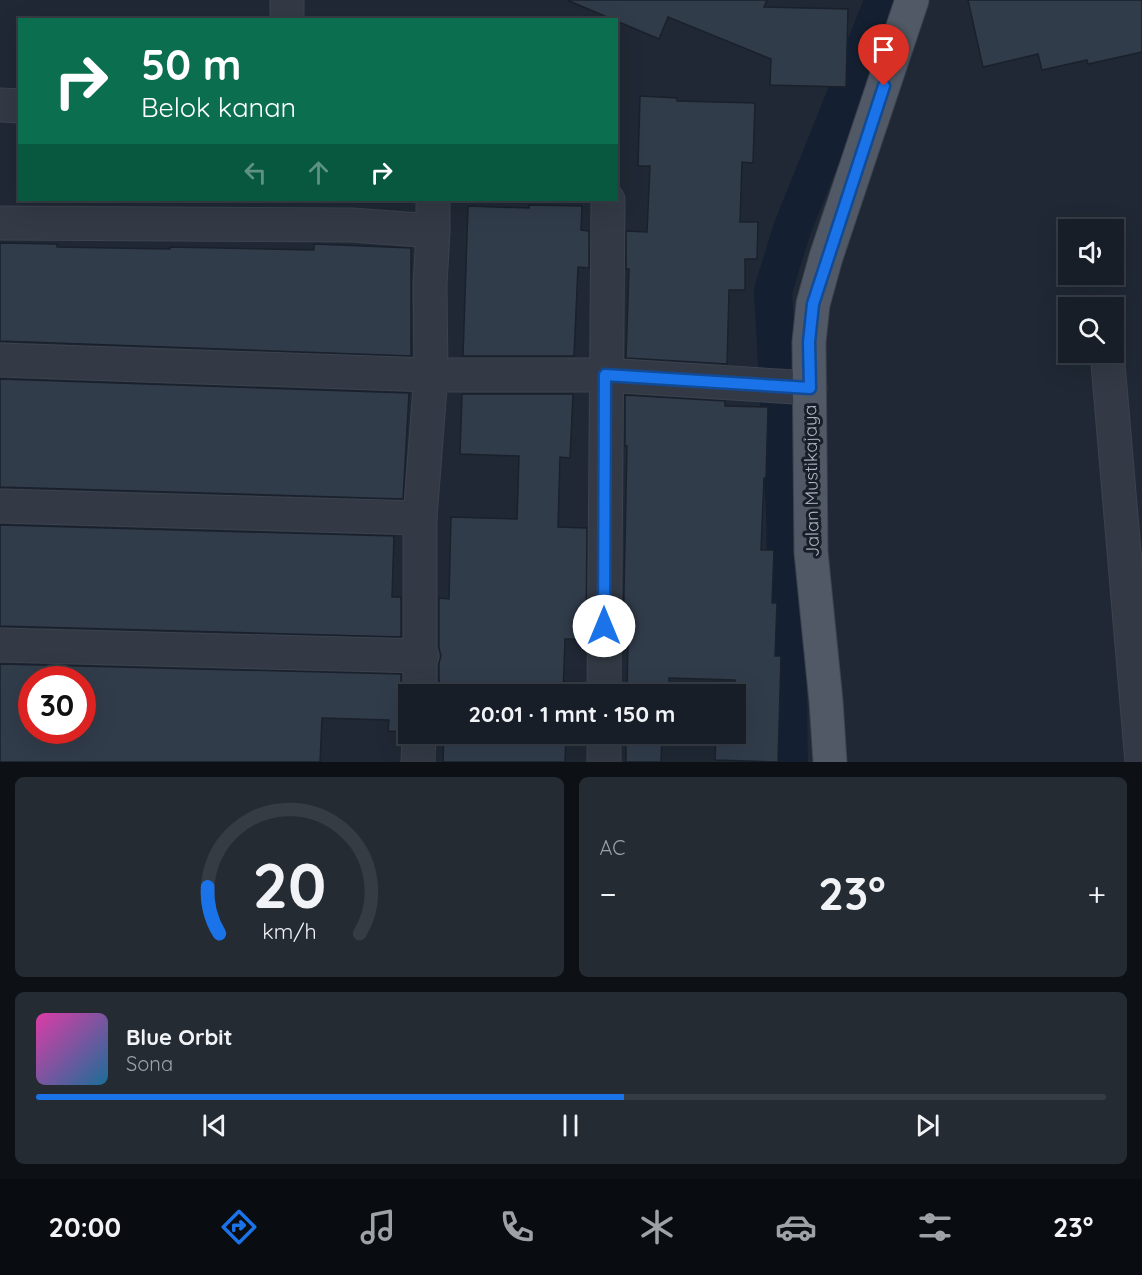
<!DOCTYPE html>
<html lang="id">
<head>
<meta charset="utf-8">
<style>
  :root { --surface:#171e27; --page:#242b33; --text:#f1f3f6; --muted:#9ea2a7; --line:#363c44; --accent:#1a73e8 }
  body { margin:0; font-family:Quicksand,sans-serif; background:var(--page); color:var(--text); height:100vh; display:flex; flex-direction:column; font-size:22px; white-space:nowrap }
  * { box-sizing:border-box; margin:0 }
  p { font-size:20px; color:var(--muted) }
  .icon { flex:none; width:33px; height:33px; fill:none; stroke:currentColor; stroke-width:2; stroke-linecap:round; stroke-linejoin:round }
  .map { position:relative; height:762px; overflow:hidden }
  .side { display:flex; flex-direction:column; gap:15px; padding:15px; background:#0d1015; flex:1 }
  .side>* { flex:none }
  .guide { position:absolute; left:18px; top:18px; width:600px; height:183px; border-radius:0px; box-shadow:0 6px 24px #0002,0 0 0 2px var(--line); background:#0b6e4f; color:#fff; overflow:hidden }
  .buttons { position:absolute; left:1058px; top:219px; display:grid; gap:12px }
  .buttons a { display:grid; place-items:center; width:66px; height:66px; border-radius:0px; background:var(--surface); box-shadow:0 6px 24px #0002,0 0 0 2px var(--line); font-size:30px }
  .speed { position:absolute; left:18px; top:666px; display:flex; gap:12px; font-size:30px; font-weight:700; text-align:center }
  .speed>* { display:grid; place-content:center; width:78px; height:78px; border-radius:50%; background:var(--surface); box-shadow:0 6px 24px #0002,0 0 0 2px var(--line); line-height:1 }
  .speed .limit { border:9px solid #d22; background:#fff; color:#111 }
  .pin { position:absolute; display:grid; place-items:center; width:51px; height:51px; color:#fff; margin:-62px -26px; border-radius:50% 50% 50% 0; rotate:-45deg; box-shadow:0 0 6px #0007 }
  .pin .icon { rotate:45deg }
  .me { position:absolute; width:66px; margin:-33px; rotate:0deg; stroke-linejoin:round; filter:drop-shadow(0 0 4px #0008) }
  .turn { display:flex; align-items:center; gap:21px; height:126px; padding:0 24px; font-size:27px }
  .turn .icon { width:78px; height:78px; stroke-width:2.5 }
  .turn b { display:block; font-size:42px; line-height:51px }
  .lanes { display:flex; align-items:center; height:57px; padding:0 24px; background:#0003; justify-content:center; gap:30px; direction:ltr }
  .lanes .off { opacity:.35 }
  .big { font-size:45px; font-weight:800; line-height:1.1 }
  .side .widget { flex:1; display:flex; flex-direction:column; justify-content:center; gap:9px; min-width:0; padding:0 21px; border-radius:9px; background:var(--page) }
  .side .dial { align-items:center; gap:0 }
  .dial svg { height:156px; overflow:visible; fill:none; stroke:var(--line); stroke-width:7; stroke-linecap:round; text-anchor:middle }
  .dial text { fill:var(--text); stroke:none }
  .song { display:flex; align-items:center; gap:18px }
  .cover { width:72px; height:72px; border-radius:9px; background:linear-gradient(135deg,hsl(320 70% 55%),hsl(200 70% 35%)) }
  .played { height:6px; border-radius:3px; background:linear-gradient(90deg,var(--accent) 55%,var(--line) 55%) }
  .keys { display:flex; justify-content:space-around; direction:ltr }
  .heat { display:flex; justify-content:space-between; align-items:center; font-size:33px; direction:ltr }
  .side .tiles { flex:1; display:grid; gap:15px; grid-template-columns:1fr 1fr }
  .widget:last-child { grid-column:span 2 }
  .trip { position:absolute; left:398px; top:684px; width:348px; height:60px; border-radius:0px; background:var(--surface); box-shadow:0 6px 24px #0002,0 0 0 2px var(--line); font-weight:800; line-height:60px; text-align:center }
  .tab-bar { display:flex; height:96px; justify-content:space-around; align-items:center; background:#090c10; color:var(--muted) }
  .tab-bar .icon { width:42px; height:42px }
  .tab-bar .on { color:var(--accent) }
  .tab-bar b { font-size:27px; color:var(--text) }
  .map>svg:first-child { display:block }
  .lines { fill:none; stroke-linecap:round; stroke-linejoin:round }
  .canal { stroke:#142031; stroke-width:38 }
  .building { fill:#313c4b; stroke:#1a212c; stroke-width:1.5; fill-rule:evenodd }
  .minor-casing { stroke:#3c434f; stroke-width:35 }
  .major-casing { stroke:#3c434f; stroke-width:35 }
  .minor { stroke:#333a45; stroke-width:33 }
  .major { stroke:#505965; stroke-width:33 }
  .route-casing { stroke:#114b97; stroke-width:15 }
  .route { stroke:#1a73e8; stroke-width:10 }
  .labels { text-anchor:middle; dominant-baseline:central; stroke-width:6; stroke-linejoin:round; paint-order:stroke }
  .street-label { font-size:18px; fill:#acb5c2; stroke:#181f29 }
</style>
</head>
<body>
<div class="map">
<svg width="1142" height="762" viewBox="0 0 1142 762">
  <rect width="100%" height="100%" fill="#1f2834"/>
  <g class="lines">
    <polyline class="canal" points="789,762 785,511 773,291 792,229 884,0"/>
  </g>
  <g class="building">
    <polygon points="567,0 767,0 764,7 848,9 846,87 770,85 771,59 668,17 659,39"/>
    <polygon points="968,0 1142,0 1142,52 1088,64 1087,60 1042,70 1038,54 983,67"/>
    <polygon points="640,96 677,98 677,101 755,103 753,163 742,162 740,222 758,222 757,259 745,259 745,290 729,290 727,364 626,358 629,269 626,269 626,231 647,232 650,166 638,166"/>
    <polygon points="529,205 582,206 581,230 589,231 589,268 578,267 574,356 463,356 468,206 529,208"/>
    <polygon points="0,243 57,244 57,247 170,249 170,247 314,250 314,244 411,248 411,356 0,341"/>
    <polygon points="0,379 409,393 403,499 0,487"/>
    <polygon points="462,394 573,394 570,458 560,457 558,527 587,528 586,639 565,639 563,694 439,694 439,663 441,656 439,648 439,598 449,599 451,517 517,519 519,456 460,454"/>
    <polygon points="625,395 725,401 725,406 768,407 766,478 764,478 761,550 774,550 772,603 777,603 775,656 781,656 778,762 715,760 716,734 735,734 735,680 669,678 669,694 627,694 628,640 623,640 627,446 625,446"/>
    <polygon points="0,525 394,536 392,597 401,597 401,637 0,626"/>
    <path d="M0 664 401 674V695L404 703 408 708V719L403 725 401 732 388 731 389 720 322 718 320 762H0ZM32 680H82V730H32Z"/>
    <polygon points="444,734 566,734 565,762 443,762"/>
    <polygon points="626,734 662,734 661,762 626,762"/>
  </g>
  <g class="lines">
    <g class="minor-casing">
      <g id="minor">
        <polyline points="287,0 287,20"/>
        <polyline points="0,105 20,106"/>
        <polyline points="0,223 352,225 433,231 430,285 431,375 420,518 420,694"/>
        <polyline points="433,231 433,200"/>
        <polyline points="1107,352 1142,762"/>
        <polyline points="0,360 431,375 605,375 810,388"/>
        <polyline points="0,506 420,518"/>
        <polyline points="0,645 422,656"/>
        <polyline points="604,694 608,200"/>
        <polyline points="418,762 419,734"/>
        <polyline points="604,762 604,734"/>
      </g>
    </g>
    <g class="major-casing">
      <polyline id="major" points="830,762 826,701 811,552 809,342 813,304 826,257 912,0"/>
    </g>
    <use href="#minor" class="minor"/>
    <use href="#major" class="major"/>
  </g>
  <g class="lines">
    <g class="route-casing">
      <polyline id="route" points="604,626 605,375 810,388 809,342 813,304 884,86"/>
    </g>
    <use href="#route" class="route"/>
  </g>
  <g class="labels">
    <g class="street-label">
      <text transform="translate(811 481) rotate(-91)">Jalan Mustikajaya</text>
    </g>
  </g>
</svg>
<div class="buttons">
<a><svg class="icon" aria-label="sound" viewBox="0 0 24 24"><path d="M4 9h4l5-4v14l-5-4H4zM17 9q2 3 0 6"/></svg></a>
<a><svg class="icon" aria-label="search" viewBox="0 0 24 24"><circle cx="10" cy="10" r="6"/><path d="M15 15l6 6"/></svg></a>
</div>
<div class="speed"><div class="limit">30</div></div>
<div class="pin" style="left:884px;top:86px;background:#d93025"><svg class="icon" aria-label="arrive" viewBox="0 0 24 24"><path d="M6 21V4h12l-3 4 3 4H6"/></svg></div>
<svg class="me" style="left:604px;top:626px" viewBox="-20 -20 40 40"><circle r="19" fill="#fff"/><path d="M0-13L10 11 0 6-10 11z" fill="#1a73e8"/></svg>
<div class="trip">20:01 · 1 mnt · 150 m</div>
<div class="guide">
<div class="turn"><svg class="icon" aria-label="right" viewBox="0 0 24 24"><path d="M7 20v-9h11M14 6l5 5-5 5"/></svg><div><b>50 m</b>Belok kanan</div></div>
<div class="lanes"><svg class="icon off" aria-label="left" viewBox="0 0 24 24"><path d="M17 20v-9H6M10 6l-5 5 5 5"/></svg><svg class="icon off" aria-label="ahead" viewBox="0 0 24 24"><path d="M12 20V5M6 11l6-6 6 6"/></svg><svg class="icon" aria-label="right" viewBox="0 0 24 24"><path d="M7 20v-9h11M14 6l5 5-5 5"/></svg></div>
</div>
</div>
<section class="side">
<div class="tiles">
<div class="widget dial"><svg viewBox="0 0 100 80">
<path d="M14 69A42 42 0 1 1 86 69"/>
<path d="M14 69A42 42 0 0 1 8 45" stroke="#1a73e8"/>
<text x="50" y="56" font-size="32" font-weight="700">20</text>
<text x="50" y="72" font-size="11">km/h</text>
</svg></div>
<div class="widget"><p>AC</p>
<div class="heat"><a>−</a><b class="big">23°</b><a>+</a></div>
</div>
<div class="widget">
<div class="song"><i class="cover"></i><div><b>Blue Orbit</b><p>Sona</p></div></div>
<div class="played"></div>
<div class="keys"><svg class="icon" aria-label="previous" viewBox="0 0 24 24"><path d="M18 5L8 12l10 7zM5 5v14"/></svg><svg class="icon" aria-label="pause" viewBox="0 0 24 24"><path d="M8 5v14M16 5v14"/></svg><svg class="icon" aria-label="next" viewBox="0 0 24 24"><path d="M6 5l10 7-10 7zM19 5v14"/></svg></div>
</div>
</div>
</section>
<nav class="tab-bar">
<b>20:00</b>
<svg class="icon on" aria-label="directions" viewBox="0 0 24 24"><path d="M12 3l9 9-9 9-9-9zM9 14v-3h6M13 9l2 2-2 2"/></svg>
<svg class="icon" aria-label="music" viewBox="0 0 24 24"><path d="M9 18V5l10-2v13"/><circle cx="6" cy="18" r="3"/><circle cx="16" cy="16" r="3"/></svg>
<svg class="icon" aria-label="phone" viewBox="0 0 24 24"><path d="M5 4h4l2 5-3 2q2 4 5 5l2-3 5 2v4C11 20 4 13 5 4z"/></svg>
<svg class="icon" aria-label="climate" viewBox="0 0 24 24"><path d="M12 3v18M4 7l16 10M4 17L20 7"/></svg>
<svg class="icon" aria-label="car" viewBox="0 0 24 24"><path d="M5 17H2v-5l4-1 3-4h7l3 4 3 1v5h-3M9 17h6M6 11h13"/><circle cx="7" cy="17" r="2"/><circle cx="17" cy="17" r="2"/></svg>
<svg class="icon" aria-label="filters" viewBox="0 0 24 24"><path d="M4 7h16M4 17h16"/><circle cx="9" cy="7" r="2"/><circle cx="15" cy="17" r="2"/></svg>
<b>23°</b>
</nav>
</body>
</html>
